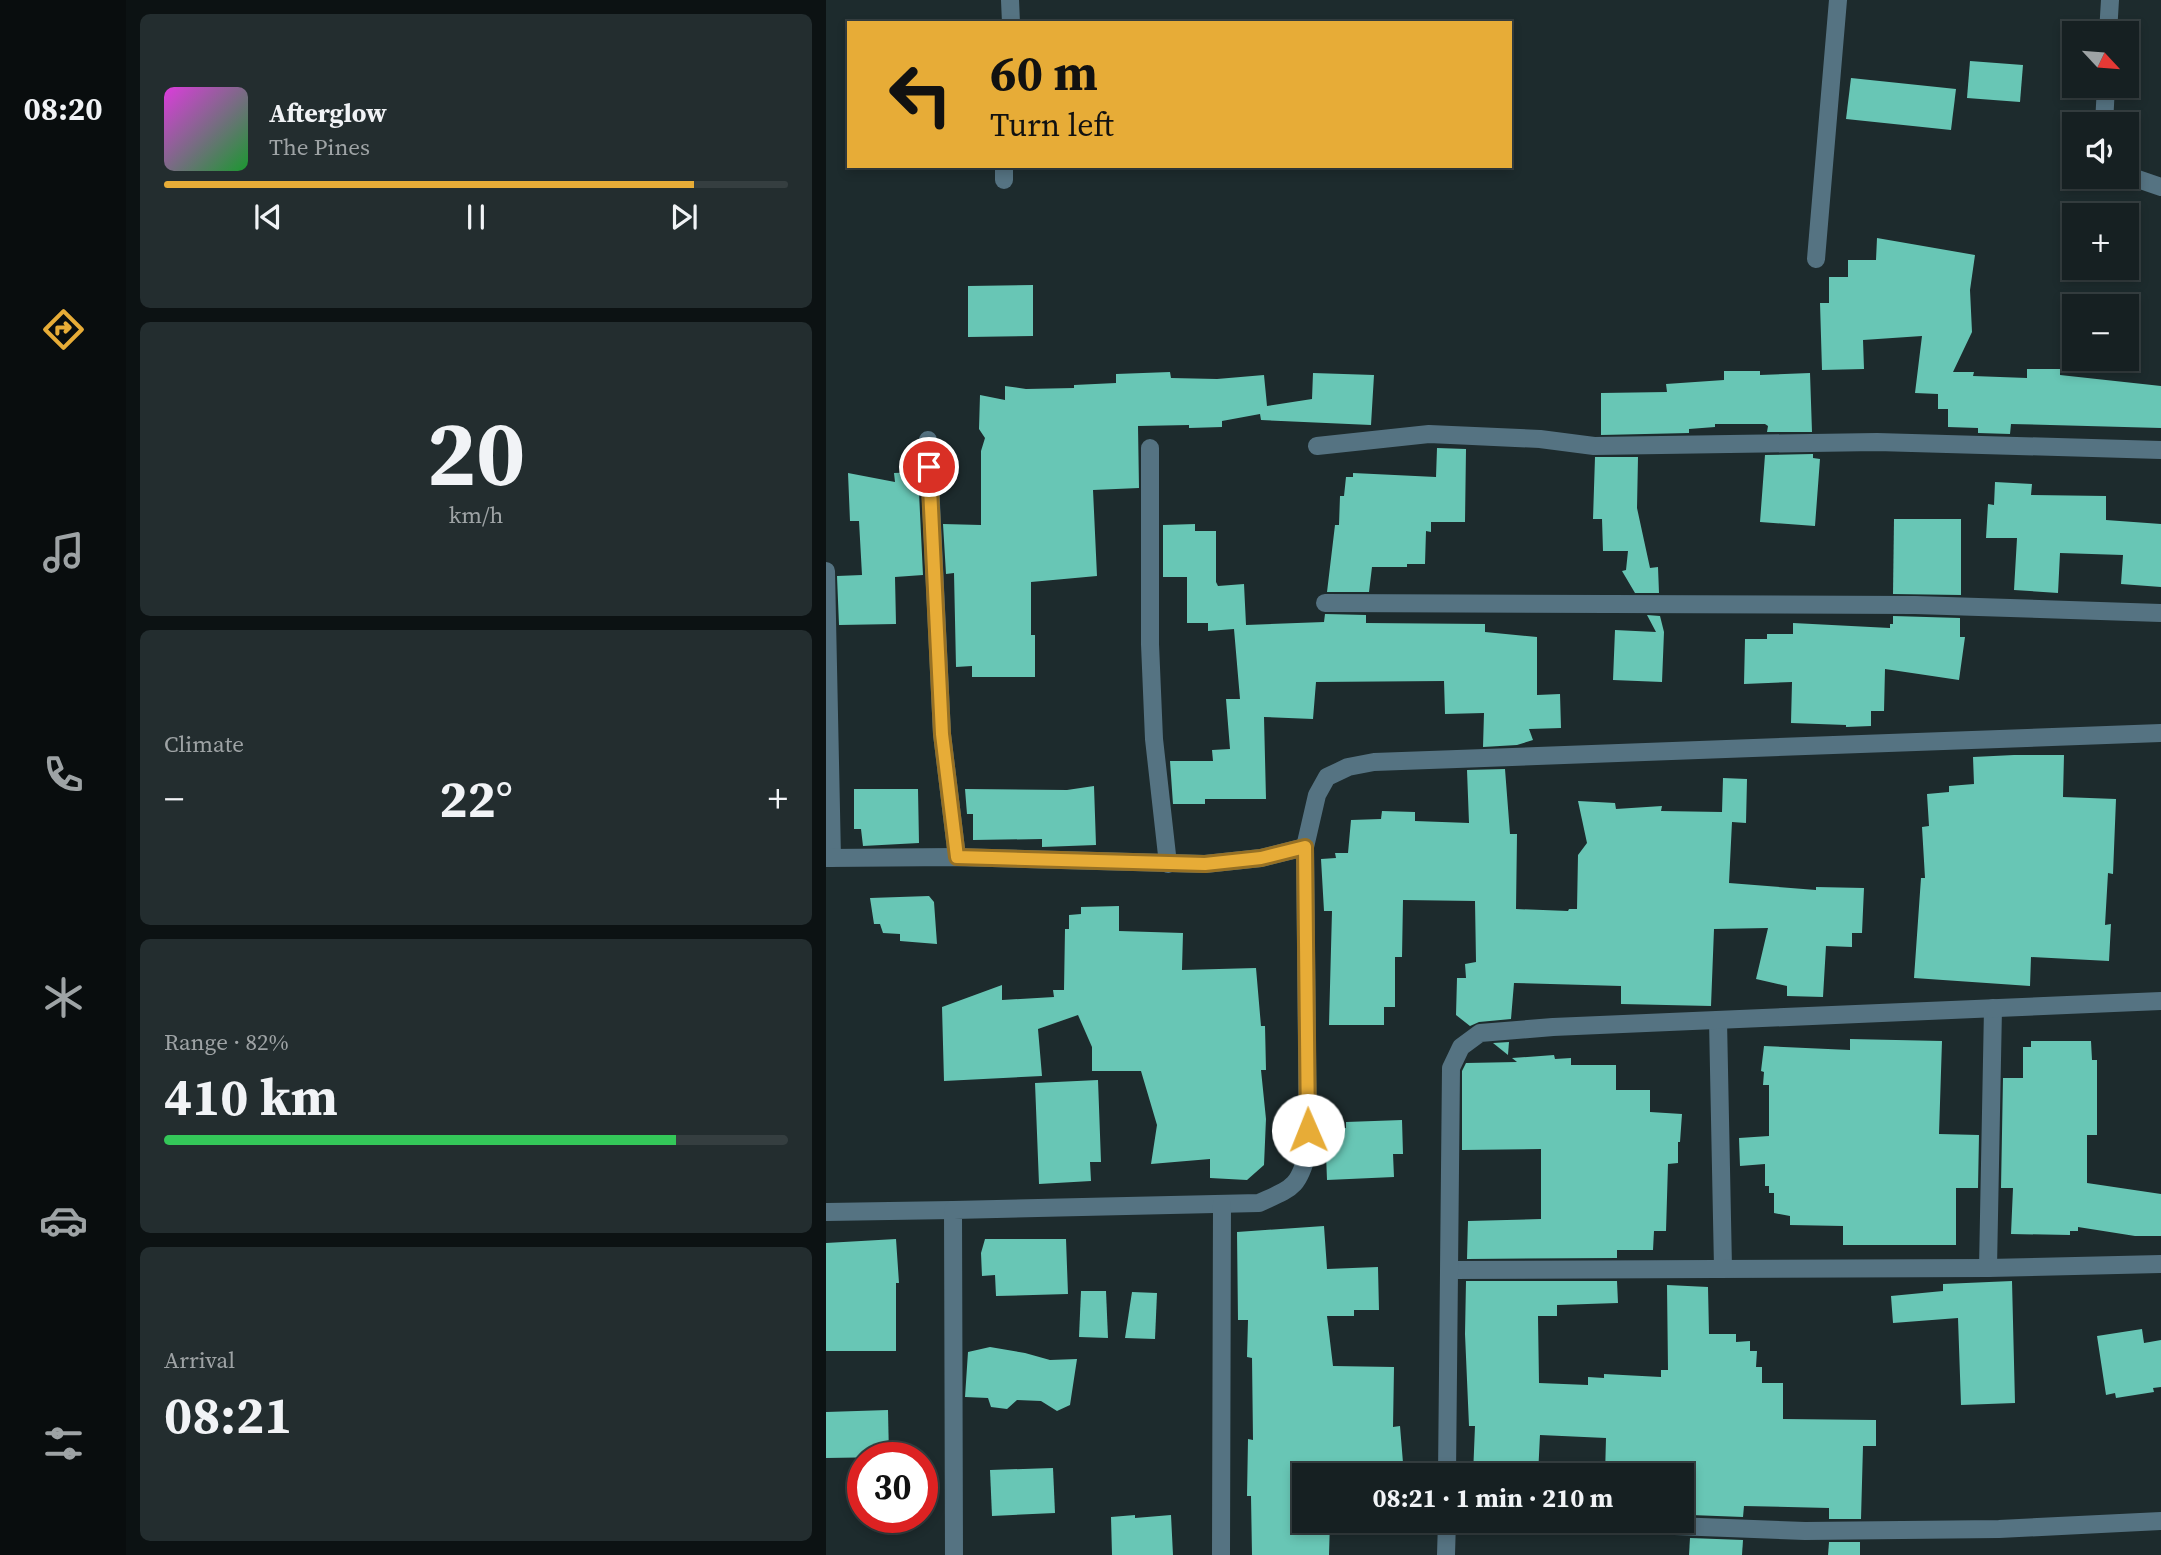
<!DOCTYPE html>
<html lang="en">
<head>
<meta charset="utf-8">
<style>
  :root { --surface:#162022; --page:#232d2f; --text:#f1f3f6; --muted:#9ea3a5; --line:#353e40; --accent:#e7ac37 }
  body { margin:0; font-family:"Source Serif 4",serif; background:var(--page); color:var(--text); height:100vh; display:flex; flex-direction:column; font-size:26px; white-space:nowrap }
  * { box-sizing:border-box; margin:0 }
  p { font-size:23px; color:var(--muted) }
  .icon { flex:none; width:38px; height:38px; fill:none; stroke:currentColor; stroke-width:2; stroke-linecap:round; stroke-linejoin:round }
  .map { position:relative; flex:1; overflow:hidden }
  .side { display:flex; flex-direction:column; gap:14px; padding:14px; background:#0c1213; width:700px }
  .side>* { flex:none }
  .banner { position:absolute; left:21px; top:21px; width:665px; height:147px; border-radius:0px; box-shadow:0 4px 10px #0003,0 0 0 2px var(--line); background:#e7ac37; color:#111; overflow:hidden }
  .needle { width:46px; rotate:116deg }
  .buttons { position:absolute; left:1236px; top:21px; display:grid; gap:14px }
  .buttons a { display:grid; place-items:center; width:77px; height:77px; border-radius:0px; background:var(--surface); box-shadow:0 4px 10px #0003,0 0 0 2px var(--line); font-size:35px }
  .speed { position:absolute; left:21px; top:1442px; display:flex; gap:14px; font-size:35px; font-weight:700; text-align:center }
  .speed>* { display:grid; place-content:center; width:91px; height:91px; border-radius:50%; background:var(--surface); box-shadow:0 4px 10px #0003,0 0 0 2px var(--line); line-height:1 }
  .speed .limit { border:10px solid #d22; background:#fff; color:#111 }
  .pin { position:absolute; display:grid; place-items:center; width:60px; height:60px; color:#fff; margin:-30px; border:4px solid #fff; border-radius:50%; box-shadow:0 2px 7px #0007 }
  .me { position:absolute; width:77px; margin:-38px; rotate:359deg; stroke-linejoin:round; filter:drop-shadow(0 0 5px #0008) }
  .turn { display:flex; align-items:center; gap:24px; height:147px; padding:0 28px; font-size:32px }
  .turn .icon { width:91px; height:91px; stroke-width:2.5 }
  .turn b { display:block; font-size:49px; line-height:60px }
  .big { font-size:52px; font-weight:700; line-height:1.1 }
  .side .tile { flex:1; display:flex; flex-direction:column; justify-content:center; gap:10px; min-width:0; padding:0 24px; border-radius:10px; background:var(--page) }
  .side .dial { align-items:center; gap:0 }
  .dial b { font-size:91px; line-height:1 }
  .song { display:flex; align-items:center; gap:21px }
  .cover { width:84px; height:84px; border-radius:10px; background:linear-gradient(135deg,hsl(300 70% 55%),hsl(130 70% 35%)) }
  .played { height:7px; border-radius:4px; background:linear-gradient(90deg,var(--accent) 85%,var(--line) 85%) }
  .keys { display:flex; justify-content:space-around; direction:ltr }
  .heat { display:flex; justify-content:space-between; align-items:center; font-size:38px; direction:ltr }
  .charge { height:10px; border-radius:5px; background:linear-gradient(90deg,#34c759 82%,var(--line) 0) }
  .trip { position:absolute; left:466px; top:1463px; width:402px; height:70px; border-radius:0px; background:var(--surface); box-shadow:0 4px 10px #0003,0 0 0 2px var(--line); font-weight:700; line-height:70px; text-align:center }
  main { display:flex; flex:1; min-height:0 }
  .tabs { display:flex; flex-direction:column; width:126px; justify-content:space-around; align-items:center; background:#090d0e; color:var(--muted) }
  .tabs .icon { width:49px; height:49px }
  .tabs .current { color:var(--accent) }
  .tabs b { font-size:32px; color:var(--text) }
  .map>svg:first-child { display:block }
  .building { fill:#68c6b5 }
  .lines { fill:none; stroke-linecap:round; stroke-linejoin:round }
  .minor { stroke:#557382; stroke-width:18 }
  .route-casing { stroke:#967024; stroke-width:18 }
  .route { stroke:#e7ac37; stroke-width:12 }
</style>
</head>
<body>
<main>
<nav class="tabs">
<b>08:20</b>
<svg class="icon current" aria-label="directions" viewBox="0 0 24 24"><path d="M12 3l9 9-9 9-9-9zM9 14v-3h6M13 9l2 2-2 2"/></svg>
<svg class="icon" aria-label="music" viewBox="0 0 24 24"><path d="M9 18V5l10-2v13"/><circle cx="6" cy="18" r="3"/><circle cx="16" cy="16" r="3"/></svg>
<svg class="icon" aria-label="phone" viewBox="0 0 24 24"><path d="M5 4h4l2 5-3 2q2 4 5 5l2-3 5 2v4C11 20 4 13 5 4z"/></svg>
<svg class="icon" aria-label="climate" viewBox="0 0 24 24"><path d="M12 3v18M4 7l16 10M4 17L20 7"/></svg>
<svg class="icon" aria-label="car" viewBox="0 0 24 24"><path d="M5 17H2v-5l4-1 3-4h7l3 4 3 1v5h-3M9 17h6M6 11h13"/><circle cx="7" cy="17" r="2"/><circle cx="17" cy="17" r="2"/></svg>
<svg class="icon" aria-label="filters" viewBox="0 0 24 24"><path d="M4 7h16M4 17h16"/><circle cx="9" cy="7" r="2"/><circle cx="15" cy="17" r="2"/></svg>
</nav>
<section class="side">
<div class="tile">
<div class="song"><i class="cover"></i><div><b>Afterglow</b><p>The Pines</p></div></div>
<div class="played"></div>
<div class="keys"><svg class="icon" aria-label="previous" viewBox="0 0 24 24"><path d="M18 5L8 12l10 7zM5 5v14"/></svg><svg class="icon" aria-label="pause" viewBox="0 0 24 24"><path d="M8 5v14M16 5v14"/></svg><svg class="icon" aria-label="next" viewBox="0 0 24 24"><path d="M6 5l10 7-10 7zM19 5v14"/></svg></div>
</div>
<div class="tile dial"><b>20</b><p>km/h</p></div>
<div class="tile"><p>Climate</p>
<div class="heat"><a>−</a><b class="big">22°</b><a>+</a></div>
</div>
<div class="tile"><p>Range · 82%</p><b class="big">410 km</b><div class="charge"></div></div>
<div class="tile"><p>Arrival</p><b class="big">08:21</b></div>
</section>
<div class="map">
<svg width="1335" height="1555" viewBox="0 0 1335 1555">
  <rect width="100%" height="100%" fill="#1d2b2d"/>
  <g class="building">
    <polygon points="1144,61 1197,65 1194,102 1141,98"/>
    <polygon points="1025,78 1130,89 1125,130 1020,119"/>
    <polygon points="1051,238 1149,255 1144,290 1146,332 1127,372 1148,372 1147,376 1201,378 1201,369 1234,369 1234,375 1335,386 1335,428 1185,424 1184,434 1152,433 1152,428 1122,427 1122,409 1112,409 1112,394 1089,393 1096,336 1037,340 1038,369 996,370 994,303 1003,303 1003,277 1022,277 1022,260 1050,260"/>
    <polygon points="207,285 207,336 142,337 142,286"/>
    <polygon points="898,371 934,371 934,375 984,373 986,432 941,432 942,426 939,424 889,424 889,427 863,429 863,433 775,435 775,393 841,392 840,384 898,380"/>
    <polygon points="344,372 345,378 391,379 438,375 441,406 486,399 487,373 548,375 545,425 435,420 434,414 396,421 396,427 363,428 363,425 312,426 313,488 267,490 271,576 205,582 205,635 209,635 209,677 146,677 146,666 130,667 128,573 120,574 117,524 155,525 155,451 159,438 153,429 154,395 179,400 179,386 200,389 248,388 248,385 290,383 290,374"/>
    <polygon points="611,448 640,449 639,522 605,522 605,532 600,531 599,564 581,564 581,567 546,567 543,592 501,592 509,525 513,525 514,496 518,496 520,477 527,477 527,473 610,477"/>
    <polygon points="987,454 987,458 994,459 989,526 934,522 939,455"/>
    <polygon points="769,457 812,457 811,508 824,568 832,567 833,593 809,593 796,571 800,570 802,551 777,551 776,519 767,519"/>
    <polygon points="92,472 97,575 69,577 70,624 13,625 11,576 36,575 33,521 24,521 22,473 69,482 68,473"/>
    <polygon points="1169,482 1206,484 1205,495 1280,496 1280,520 1335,524 1335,587 1295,584 1297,555 1234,553 1232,593 1188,590 1191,538 1160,538 1162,504 1168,505"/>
    <polygon points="1068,519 1135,519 1135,595 1067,594"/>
    <polygon points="369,524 369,531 390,531 390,582 392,586 418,584 420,625 498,622 499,614 540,615 540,623 659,624 659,632 711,637 711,695 734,694 735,728 703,729 707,740 691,745 657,747 658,713 619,714 618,681 490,682 487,719 438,717 440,799 379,799 379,804 347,804 344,761 387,761 386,750 404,749 400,699 414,699 408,629 382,631 382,623 361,623 361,577 337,577 337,525"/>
    <polygon points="821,615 834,616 838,632 836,682 787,680 789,630 830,632"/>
    <polygon points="1067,616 1134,618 1134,637 1139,637 1133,680 1059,669 1058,711 1045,711 1045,726 1020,727 1020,725 965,723 966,682 918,684 919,639 941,639 941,634 967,634 967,623 1064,628 1064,624 1067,624"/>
    <polygon points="1188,755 1238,755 1237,797 1290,799 1287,874 1282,873 1279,925 1285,924 1283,961 1205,957 1204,986 1088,978 1095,878 1099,878 1096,827 1103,826 1101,794 1123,792 1123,786 1148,784 1147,757"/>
    <polygon points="679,769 684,834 691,834 690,909 742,911 743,909 751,909 752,855 761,843 752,801 789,803 790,809 836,806 835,811 896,812 897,778 921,779 920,823 906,822 903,883 990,890 990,887 1038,888 1036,933 1026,933 1026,947 1000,946 997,997 961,996 961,986 930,979 942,928 888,929 885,1006 795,1004 795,986 688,983 685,1019 653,1022 644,1026 630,1015 631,978 640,978 639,964 650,962 649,901 577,900 576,957 569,957 569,1007 558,1007 558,1025 503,1025 506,911 498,911 495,859 510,858 509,853 522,853 525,820 555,819 556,811 589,812 589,821 643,823 641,770"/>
    <polygon points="268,786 270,845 216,847 216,839 147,840 147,814 141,814 139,789 241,790"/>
    <polygon points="28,789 92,789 93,843 37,846 35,829 28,829"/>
    <polygon points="103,896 108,902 111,944 74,941 74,934 57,933 54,924 48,924 44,898"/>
    <polygon points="293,906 293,931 357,933 356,970 430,968 435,1026 439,1026 440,1070 435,1070 440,1119 438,1165 421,1180 384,1178 384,1159 325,1164 331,1125 315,1071 266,1071 266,1047 252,1015 212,1029 216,1076 118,1081 116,1007 176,985 176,1000 228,997 227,990 238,990 239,929 243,929 243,915 255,914 255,907"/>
    <polygon points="1024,1039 1116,1041 1113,1134 1153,1135 1152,1188 1130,1188 1130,1245 1017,1245 1017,1226 964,1225 964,1216 948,1213 948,1193 943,1193 943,1186 939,1186 939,1164 914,1166 913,1138 943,1136 943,1085 937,1085 938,1072 935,1071 938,1046 1024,1050"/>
    <polygon points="1205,1041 1265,1041 1266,1060 1271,1060 1271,1135 1261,1135 1261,1183 1335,1194 1335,1236 1309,1236 1252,1227 1252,1231 1244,1231 1244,1235 1185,1234 1187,1188 1175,1188 1177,1078 1197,1078 1197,1047 1205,1047"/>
    <polygon points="683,1042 682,1055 667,1043"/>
    <polygon points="728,1055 729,1059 745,1058 745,1065 790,1065 790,1090 824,1090 824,1112 856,1114 854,1142 852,1142 852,1163 842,1164 840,1231 828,1231 827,1250 791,1250 791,1258 641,1259 642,1221 715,1219 715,1149 636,1150 636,1071 640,1063 691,1062 686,1058"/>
    <polygon points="272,1080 275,1162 264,1162 265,1181 213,1184 209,1083"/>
    <polygon points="576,1120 577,1154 567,1154 568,1177 501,1180 499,1128 520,1128 520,1122"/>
    <polygon points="498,1226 501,1269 552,1267 553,1310 528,1310 528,1316 501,1316 507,1366 568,1367 567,1427 574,1426 578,1475 478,1475 478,1521 504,1521 503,1555 426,1555 425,1496 421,1496 422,1439 427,1440 426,1358 421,1357 422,1320 412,1320 411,1232"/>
    <polygon points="70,1239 73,1283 70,1283 70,1351 0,1351 0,1243"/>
    <polygon points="159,1239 240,1239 242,1294 170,1296 169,1275 156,1276 155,1253"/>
    <polygon points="640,1281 791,1281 792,1303 731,1305 731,1316 712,1316 713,1383 762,1385 762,1377 778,1378 778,1374 835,1377 835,1370 842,1370 841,1285 882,1287 883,1334 910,1334 910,1342 924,1341 924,1351 931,1351 930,1367 936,1367 936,1383 957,1383 957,1419 1050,1420 1050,1446 1037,1446 1035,1519 1003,1519 1003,1508 918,1506 917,1517 865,1515 866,1475 779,1475 780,1438 714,1435 712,1475 647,1475 649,1426 643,1426 639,1334"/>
    <polygon points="1186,1281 1189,1403 1135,1405 1132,1318 1067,1323 1065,1296 1117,1291 1117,1284"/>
    <polygon points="255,1291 280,1291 282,1338 253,1337"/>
    <polygon points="306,1292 331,1293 329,1339 299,1338"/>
    <polygon points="1316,1329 1318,1343 1335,1340 1335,1387 1327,1388 1328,1392 1290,1398 1289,1393 1280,1395 1271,1336"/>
    <polygon points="164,1347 199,1353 224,1360 251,1359 244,1405 231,1411 215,1401 191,1400 181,1409 165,1407 162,1398 139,1397 142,1352"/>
    <polygon points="62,1410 63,1457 0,1458 0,1412"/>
    <polygon points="227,1468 229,1513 166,1516 164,1470"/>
    <polygon points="309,1515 309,1518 345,1515 347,1555 286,1555 285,1517"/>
    <polygon points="864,1538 917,1540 916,1555 863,1555"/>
    <polygon points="1003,1542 1034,1542 1034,1555 1002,1555"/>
  </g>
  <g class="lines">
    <g class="minor">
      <polyline points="184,0 185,23"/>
      <polyline points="1282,33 1284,0"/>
      <polyline points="1278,124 1280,86"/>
      <polyline points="1300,175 1335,187"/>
      <polyline points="178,180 178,166"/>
      <polyline points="990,259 1012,0"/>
      <polyline points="102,440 116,734 131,857"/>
      <polyline points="491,446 603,434 714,439 768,446 1051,442 1335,450"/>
      <polyline points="324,448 324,644 328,739 342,864"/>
      <polyline points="0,571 6,858"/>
      <polyline points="499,603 1089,605 1335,613"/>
      <polyline points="0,858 131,857 379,864 435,858 479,847"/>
      <polyline points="892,1020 897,1268"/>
      <polyline points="0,1212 127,1210"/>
      <polyline points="1162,1268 1167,1008"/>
      <polyline points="625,1270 1162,1268 1335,1264"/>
      <polyline points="621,1475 625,1068 635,1047 654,1033 727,1027 1335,1001"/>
      <polyline points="796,1524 979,1531 1173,1529 1335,1521"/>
      <path d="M128 1555 127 1210 433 1203C466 1188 473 1188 482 1150L479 847 491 795 501 777 522 767 548 762 1335 733"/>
      <polyline points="395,1555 396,1204"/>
      <polyline points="620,1555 621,1521"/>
    </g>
  </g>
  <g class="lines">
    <g class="route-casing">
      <polyline id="route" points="103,467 116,734 131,857 379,864 435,858 479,847 482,1130"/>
    </g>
    <use href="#route" class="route"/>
  </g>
</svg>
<div class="buttons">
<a><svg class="needle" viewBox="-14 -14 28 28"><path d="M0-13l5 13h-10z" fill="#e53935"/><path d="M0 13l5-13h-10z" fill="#9ea3a5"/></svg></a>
<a><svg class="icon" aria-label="sound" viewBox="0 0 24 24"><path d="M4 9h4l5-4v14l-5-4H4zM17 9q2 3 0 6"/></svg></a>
<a>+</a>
<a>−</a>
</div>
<div class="speed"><div class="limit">30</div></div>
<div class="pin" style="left:103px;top:467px;background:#d93025"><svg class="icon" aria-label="arrive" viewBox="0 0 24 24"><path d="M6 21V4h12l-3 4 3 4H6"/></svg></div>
<svg class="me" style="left:482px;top:1130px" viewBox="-20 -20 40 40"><circle r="19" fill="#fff"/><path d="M0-13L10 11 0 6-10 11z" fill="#e7ac37"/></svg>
<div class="trip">08:21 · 1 min · 210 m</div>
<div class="banner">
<div class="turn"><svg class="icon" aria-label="left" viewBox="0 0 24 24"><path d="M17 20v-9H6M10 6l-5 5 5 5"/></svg><div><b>60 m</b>Turn left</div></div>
</div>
</div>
</main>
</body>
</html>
